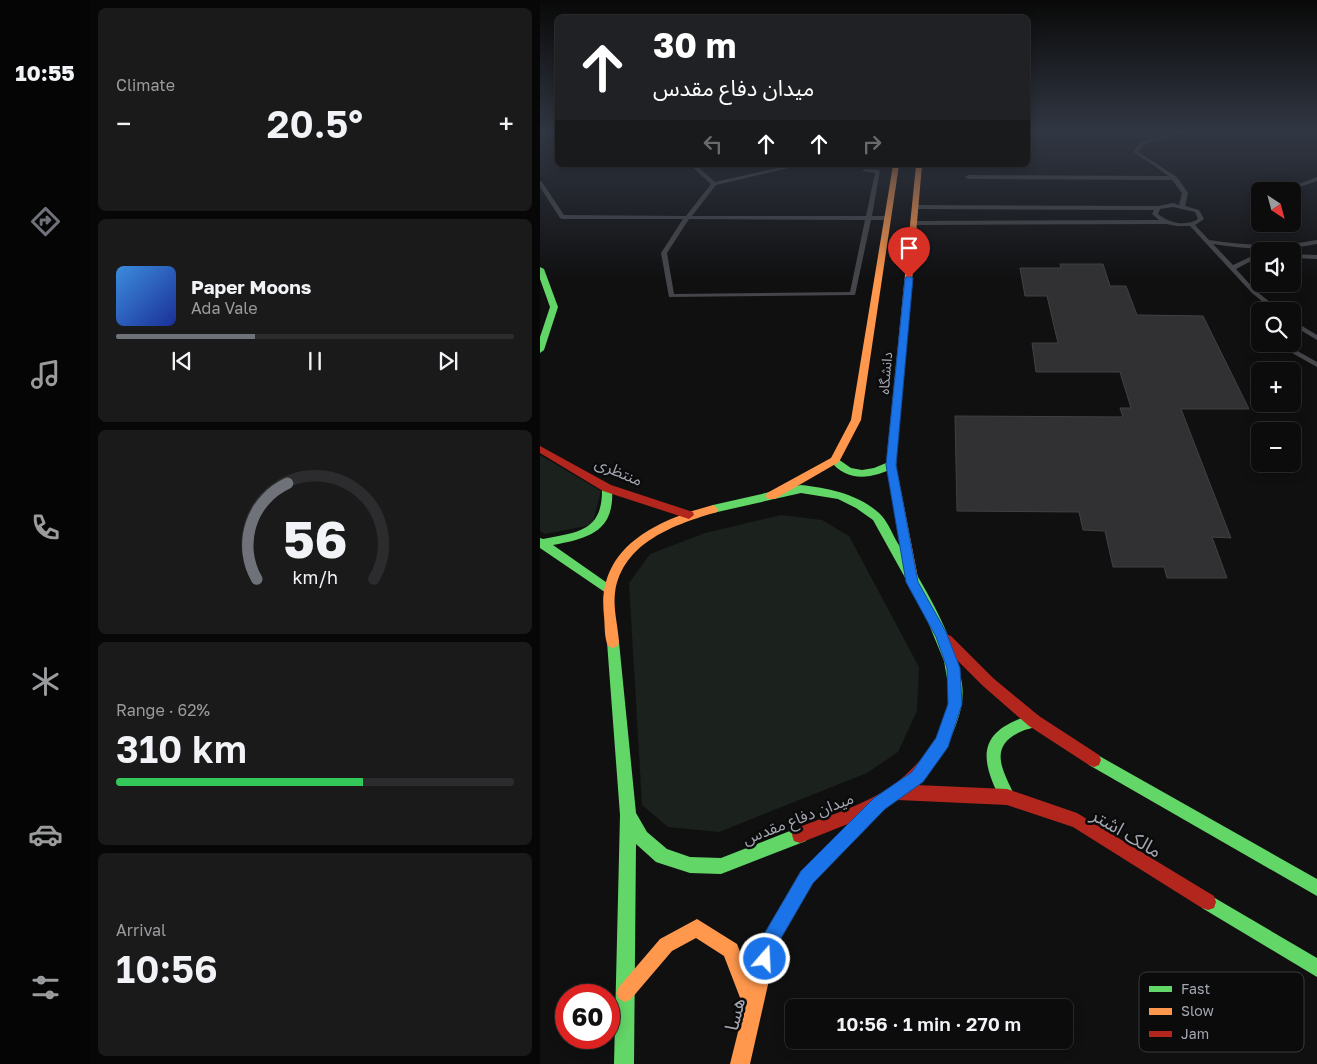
<!DOCTYPE html>
<html lang="en">
<head>
<meta charset="utf-8">
<style>
  :root { --surface:#0c0c0d; --page:#1a1a1b; --text:#f1f3f6; --muted:#9a9b9d; --line:#2c2c2e; --accent:#707279 }
  body { margin:0; font-family:"Golos Text","Noto Sans Arabic",sans-serif; background:var(--page); color:var(--text); height:100vh; display:flex; flex-direction:column; font-size:19px; white-space:nowrap }
  * { box-sizing:border-box; margin:0 }
  p { font-size:16px; color:var(--muted) }
  .icon { flex:none; width:28px; height:28px; fill:none; stroke:currentColor; stroke-width:2; stroke-linecap:round; stroke-linejoin:round }
  .map { position:relative; flex:1; overflow:hidden }
  .drawer { display:flex; flex-direction:column; gap:8px; padding:8px; background:#070707; width:450px }
  .drawer>* { flex:none }
  .top-card { position:absolute; left:15px; top:15px; width:475px; height:152px; border-radius:8px; box-shadow:0 2px 12px #0003,0 0 0 1px var(--line); background:#202124; color:#fff; overflow:hidden }
  .needle { width:32px; rotate:144deg }
  .controls { position:absolute; left:711px; top:182px; display:grid; gap:10px }
  .controls a { display:grid; place-items:center; width:50px; height:50px; border-radius:8px; background:var(--surface); box-shadow:0 2px 12px #0003,0 0 0 1px var(--line); font-size:25px }
  .speed { position:absolute; left:15px; top:984px; display:flex; gap:10px; font-size:25px; font-weight:700; text-align:center }
  .speed>* { display:grid; place-content:center; width:65px; height:65px; border-radius:50%; background:var(--surface); box-shadow:0 2px 12px #0003,0 0 0 1px var(--line); line-height:1 }
  .speed .limit { border:8px solid #d22; background:#fff; color:#111 }
  .pin { position:absolute; display:grid; place-items:center; width:42px; height:42px; color:#fff; margin:-51px -21px; border-radius:50% 50% 50% 0; rotate:-45deg; box-shadow:0 0 5px #0007 }
  .pin .icon { rotate:45deg }
  .me { position:absolute; width:55px; margin:-28px; rotate:19deg; stroke-linejoin:round; filter:drop-shadow(0 0 4px #0008) }
  .turn { display:flex; align-items:center; gap:18px; height:105px; padding:0 15px; font-size:22px }
  .turn .icon { width:65px; height:65px; stroke-width:2.5 }
  .turn b { display:block; font-size:35px; line-height:42px }
  .lanes { display:flex; align-items:center; height:48px; padding:0 15px; background:#0003; justify-content:center; gap:25px; direction:ltr }
  .lanes .off { opacity:.35 }
  .big { font-size:38px; font-weight:600; line-height:1.1 }
  .drawer .tile { flex:1; display:flex; flex-direction:column; justify-content:center; gap:8px; min-width:0; padding:0 18px; border-radius:8px; background:var(--page) }
  .drawer .dial { align-items:center; gap:0 }
  .dial svg { height:130px; overflow:visible; fill:none; stroke:var(--line); stroke-width:7; stroke-linecap:round; text-anchor:middle }
  .dial text { fill:var(--text); stroke:none }
  .song { display:flex; align-items:center; gap:15px }
  .cover { width:60px; height:60px; border-radius:8px; background:linear-gradient(135deg,hsl(210 70% 55%),hsl(230 70% 35%)) }
  .played { height:5px; border-radius:2px; background:linear-gradient(90deg,var(--accent) 35%,var(--line) 35%) }
  .keys { display:flex; justify-content:space-around; direction:ltr }
  .heat { display:flex; justify-content:space-between; align-items:center; font-size:28px; direction:ltr }
  .charge { height:8px; border-radius:4px; background:linear-gradient(90deg,#34c759 62%,var(--line) 0) }
  .trip { position:absolute; left:245px; top:999px; width:288px; height:50px; border-radius:8px; background:var(--surface); box-shadow:0 2px 12px #0003,0 0 0 1px var(--line); font-weight:600; line-height:50px; text-align:center }
  main { display:flex; flex:1; min-height:0 }
  .dock { display:flex; flex-direction:column; width:90px; justify-content:space-around; align-items:center; background:#050505; color:var(--muted) }
  .dock .icon { width:35px; height:35px }
  .dock .current { color:var(--accent) }
  .dock b { font-size:22px; color:var(--text) }
  .map>svg:first-child { display:block }
  .green { fill:#1b211c }
  .building { fill:#313133; stroke:#404144 }
  .lines { fill:none; stroke-linecap:round; stroke-linejoin:round }
  .lane { fill:#45464a; fill-rule:evenodd }
  .fast { fill:#63d668; fill-rule:evenodd }
  .slow { fill:#ff974d; fill-rule:evenodd }
  .jam { fill:#b3261e; fill-rule:evenodd }
  .route { fill:#1a73e8; stroke:#114b97 }
  .labels { text-anchor:middle; dominant-baseline:central; stroke-width:5; stroke-linejoin:round; paint-order:stroke }
  .far-street-label { font-size:14px; fill:#a3a7b1; stroke:#0b0b0c }
  .street-label { font-size:16px; fill:#a3a7b1; stroke:#0b0b0c }
  .near-street-label { font-size:19px; fill:#a3a7b1; stroke:#0b0b0c }
  .key { fill:#0b0b0c; stroke:#393a3e; stroke-width:1 }
  .key-label { font-size:14px; fill:#a3a7b1 }
</style>
</head>
<body>
<main>
<nav class="dock">
<b>10:55</b>
<svg class="icon current" aria-label="directions" viewBox="0 0 24 24"><path d="M12 3l9 9-9 9-9-9zM9 14v-3h6M13 9l2 2-2 2"/></svg>
<svg class="icon" aria-label="music" viewBox="0 0 24 24"><path d="M9 18V5l10-2v13"/><circle cx="6" cy="18" r="3"/><circle cx="16" cy="16" r="3"/></svg>
<svg class="icon" aria-label="phone" viewBox="0 0 24 24"><path d="M5 4h4l2 5-3 2q2 4 5 5l2-3 5 2v4C11 20 4 13 5 4z"/></svg>
<svg class="icon" aria-label="climate" viewBox="0 0 24 24"><path d="M12 3v18M4 7l16 10M4 17L20 7"/></svg>
<svg class="icon" aria-label="car" viewBox="0 0 24 24"><path d="M5 17H2v-5l4-1 3-4h7l3 4 3 1v5h-3M9 17h6M6 11h13"/><circle cx="7" cy="17" r="2"/><circle cx="17" cy="17" r="2"/></svg>
<svg class="icon" aria-label="filters" viewBox="0 0 24 24"><path d="M4 7h16M4 17h16"/><circle cx="9" cy="7" r="2"/><circle cx="15" cy="17" r="2"/></svg>
</nav>
<section class="drawer">
<div class="tile"><p>Climate</p>
<div class="heat"><a>−</a><b class="big">20.5°</b><a>+</a></div>
</div>
<div class="tile">
<div class="song"><i class="cover"></i><div><b>Paper Moons</b><p>Ada Vale</p></div></div>
<div class="played"></div>
<div class="keys"><svg class="icon" aria-label="previous" viewBox="0 0 24 24"><path d="M18 5L8 12l10 7zM5 5v14"/></svg><svg class="icon" aria-label="pause" viewBox="0 0 24 24"><path d="M8 5v14M16 5v14"/></svg><svg class="icon" aria-label="next" viewBox="0 0 24 24"><path d="M6 5l10 7-10 7zM19 5v14"/></svg></div>
</div>
<div class="tile dial"><svg viewBox="0 0 100 80">
<path d="M14 69A42 42 0 1 1 86 69"/>
<path d="M14 69A42 42 0 0 1 33 10" stroke="#707279"/>
<text x="50" y="56" font-size="32" font-weight="700">56</text>
<text x="50" y="72" font-size="11">km/h</text>
</svg></div>
<div class="tile"><p>Range · 62%</p><b class="big">310 km</b><div class="charge"></div></div>
<div class="tile"><p>Arrival</p><b class="big">10:56</b></div>
</section>
<div class="map">
<svg width="777" height="1064" viewBox="0 0 777 1064">
  <rect width="100%" height="100%" fill="#101011"/>
  <g class="green">
    <polygon points="0,455 61,491 52,525 5,534 0,531"/>
    <polygon points="241,515 282,520 309,536 379,667 377,711 358,752 327,773 179,832 128,827 102,805 89,583 110,554 165,533"/>
  </g>
  <polygon class="building" points="520,264 563,264 570,286 586,286 597,315 663,316 709,409 641,409 691,538 672,537 687,578 627,578 624,567 573,567 565,531 543,530 539,512 417,511 415,416 583,417 580,408 591,408 580,372 496,372 492,343 518,343 507,296 485,296 480,268 521,268"/>
  <g class="lines">
    <g class="lane">
      <polygon points="552,131 556,131 558,133 554,134"/>
      <path d="M642 131H649L604 144 598 152 637 177 648 193 645 206 659 210 664 219 655 225 669 240C706 246 740 247 777 240V244C742 251 709 250 673 244L693 265 710 257 720 255V259L713 260 696 269 716 291 741 311H734L712 293 650 226H637L626 224 374 225 371 223 374 221 619 220 612 214 614 210 376 209 373 207 376 205 618 206 633 203 639 205 642 193 632 180 428 179 425 177 428 175 628 176 615 166 593 152 600 142ZM633 207 655 212 658 219C646 227 629 223 618 214L620 209Z"/>
      <path d="M150 165H156L175 182 251 165H261L176 185 152 216H326L335 173 322 171 325 169 340 170 332 216H348L351 218 348 220H331L315 295 129 297 121 253 143 219H22L20 218 0 187V181L2 182 24 215 146 216 171 184ZM149 219 325 220 310 292 134 294 127 253Z"/>
      <polygon points="777,177 777,181 751,190 746,189"/>
      <polygon points="752,254 777,255 777,259 752,258"/>
      <polygon points="752,320 777,335 777,340 752,325"/>
      <polygon points="736,344 745,344 777,362 777,367"/>
    </g>
    <g class="fast">
      <polygon points="0,267 4,269 18,307 4,350 0,353 0,337 10,307 0,279"/>
      <path d="M295 457 311 468 322 470 334 468 351 461 356 465 355 467C333 479 306 483 290 460L291 458Z"/>
      <path d="M67 484 72 488C75 531 50 538 13 545L73 587 75 590 73 593 69 595 0 548V538L3 539C39 532 63 531 62 488Z"/>
      <path d="M261 485C288 488 318 494 339 513 347 520 352 533 357 542 382 583 415 635 422 684 425 706 416 726 407 746L402 748 397 746 395 741 408 705V684L404 661 383 610 333 520 316 508 298 499 261 493 173 513 168 509 173 505Z"/>
      <polygon points="73,636 78,638 79,642 96,813 107,832 127,849 150,857 181,858 260,827 266,829 268,835 266,841 181,874 150,873 122,864 116,862 96,844 94,1064 74,1064 80,815 67,642 68,638"/>
      <path d="M494 714 499 716 501 721 499 726C493 728 486 729 480 732 446 748 465 773 475 797L472 802 467 805 462 802C437 755 439 730 494 714Z"/>
      <polygon points="554,753 777,879 777,896 549,765 547,760 549,755"/>
      <polygon points="668,894 777,958 777,977 662,908 660,902 662,896"/>
    </g>
    <g class="slow">
      <polygon points="353,165 359,165 321,420 299,462 235,499 227,499 226,496 227,493 291,458 311,420"/>
      <polygon points="376,165 382,165 356,465 378,578 376,581 368,581 366,578 346,465"/>
      <path d="M173 505 178 509 177 512C136 524 82 542 75 593 73 609 78 626 79 642L78 646 73 648 68 646C64 637 65 625 64 616 56 547 117 520 173 505Z"/>
      <polygon points="332,803 337,806 340,811 337,816 273,883 237,945 210,1064 190,1064 204,1008 184,956 156,938 132,951 91,999 85,1002 79,999 76,993 79,987 120,939 157,919 197,944 211,979 223,936 261,871 327,806"/>
    </g>
    <g class="jam">
      <polygon points="0,446 71,485 153,512 154,515 149,519 63,491 0,453"/>
      <polygon points="406,634 411,636 453,678 499,716 559,755 561,760 559,765 554,767 549,765 489,726 443,686 401,644 400,640 401,636"/>
      <path d="M402 734 407 736 409 741C402 757 389 774 376 785L467 789 537 813 674 896 676 902 674 908 668 910 662 908 533 827 467 805 358 800 328 816 260 843 254 841 252 835 254 829C287 816 323 806 352 786 363 778 374 767 383 757 389 749 393 738 402 734Z"/>
    </g>
  </g>
  <linearGradient id="sky" x2="0" y2="1"><stop stop-color="#090909"/><stop offset="0.47" stop-color="#313743"/><stop offset="1" stop-color="#313743" stop-opacity="0"/></linearGradient>
  <rect width="777" height="280" fill="url(#sky)"/>
  <polygon class="route" points="369,275 373,278 356,465 378,582 406,632 420,668 422,704 408,747 383,782 345,809 273,883 237,945 232,965 225,968 219,965 216,959 223,936 261,871 334,798 372,772 396,738 408,704 407,668 396,637 366,582 346,465 365,278"/>
  <g class="labels">
    <g class="far-street-label">
      <text transform="translate(345 373) rotate(-85)">دانشگاه</text>
    </g>
    <g class="street-label">
      <text transform="translate(79 471) rotate(23)">منتظری</text>
      <text transform="translate(258 818) rotate(-21)">میدان دفاع مقدس</text>
    </g>
    <g class="near-street-label">
      <text transform="translate(587 832) rotate(31)">مالک اشتر</text>
      <text transform="translate(194 1014) rotate(-76)">هسا</text>
    </g>
  </g>
  <rect x="599" y="972" width="165" height="80" rx="8" class="key"/>
  <rect x="609" y="986" width="23" height="6" fill="#63d668"/>
  <rect x="609" y="1008" width="23" height="7" fill="#ff974d"/>
  <rect x="609" y="1031" width="23" height="6" fill="#b3261e"/>
  <g class="key-label">
    <text x="641" y="994">Fast</text>
    <text x="641" y="1016">Slow</text>
    <text x="641" y="1039">Jam</text>
  </g>
</svg>
<div class="controls">
<a><svg class="needle" viewBox="-14 -14 28 28"><path d="M0-13l5 13h-10z" fill="#e53935"/><path d="M0 13l5-13h-10z" fill="#9a9b9d"/></svg></a>
<a><svg class="icon" aria-label="sound" viewBox="0 0 24 24"><path d="M4 9h4l5-4v14l-5-4H4zM17 9q2 3 0 6"/></svg></a>
<a><svg class="icon" aria-label="search" viewBox="0 0 24 24"><circle cx="10" cy="10" r="6"/><path d="M15 15l6 6"/></svg></a>
<a>+</a>
<a>−</a>
</div>
<div class="speed"><div class="limit">60</div></div>
<div class="pin" style="left:369px;top:278px;background:#d93025"><svg class="icon" aria-label="arrive" viewBox="0 0 24 24"><path d="M6 21V4h12l-3 4 3 4H6"/></svg></div>
<svg class="me" style="left:225px;top:959px" viewBox="-20 -20 40 40"><circle r="17" fill="#1a73e8" stroke="#fff" stroke-width="3"/><path d="M0-11L8 9 0 5-8 9z" fill="#fff"/></svg>
<div class="trip">10:56 · 1 min · 270 m</div>
<div class="top-card">
<div class="turn"><svg class="icon" aria-label="ahead" viewBox="0 0 24 24"><path d="M12 20V5M6 11l6-6 6 6"/></svg><div><b>30 m</b>میدان دفاع مقدس</div></div>
<div class="lanes"><svg class="icon off" aria-label="left" viewBox="0 0 24 24"><path d="M17 20v-9H6M10 6l-5 5 5 5"/></svg><svg class="icon" aria-label="ahead" viewBox="0 0 24 24"><path d="M12 20V5M6 11l6-6 6 6"/></svg><svg class="icon" aria-label="ahead" viewBox="0 0 24 24"><path d="M12 20V5M6 11l6-6 6 6"/></svg><svg class="icon off" aria-label="right" viewBox="0 0 24 24"><path d="M7 20v-9h11M14 6l5 5-5 5"/></svg></div>
</div>
</div>
</main>
</body>
</html>
